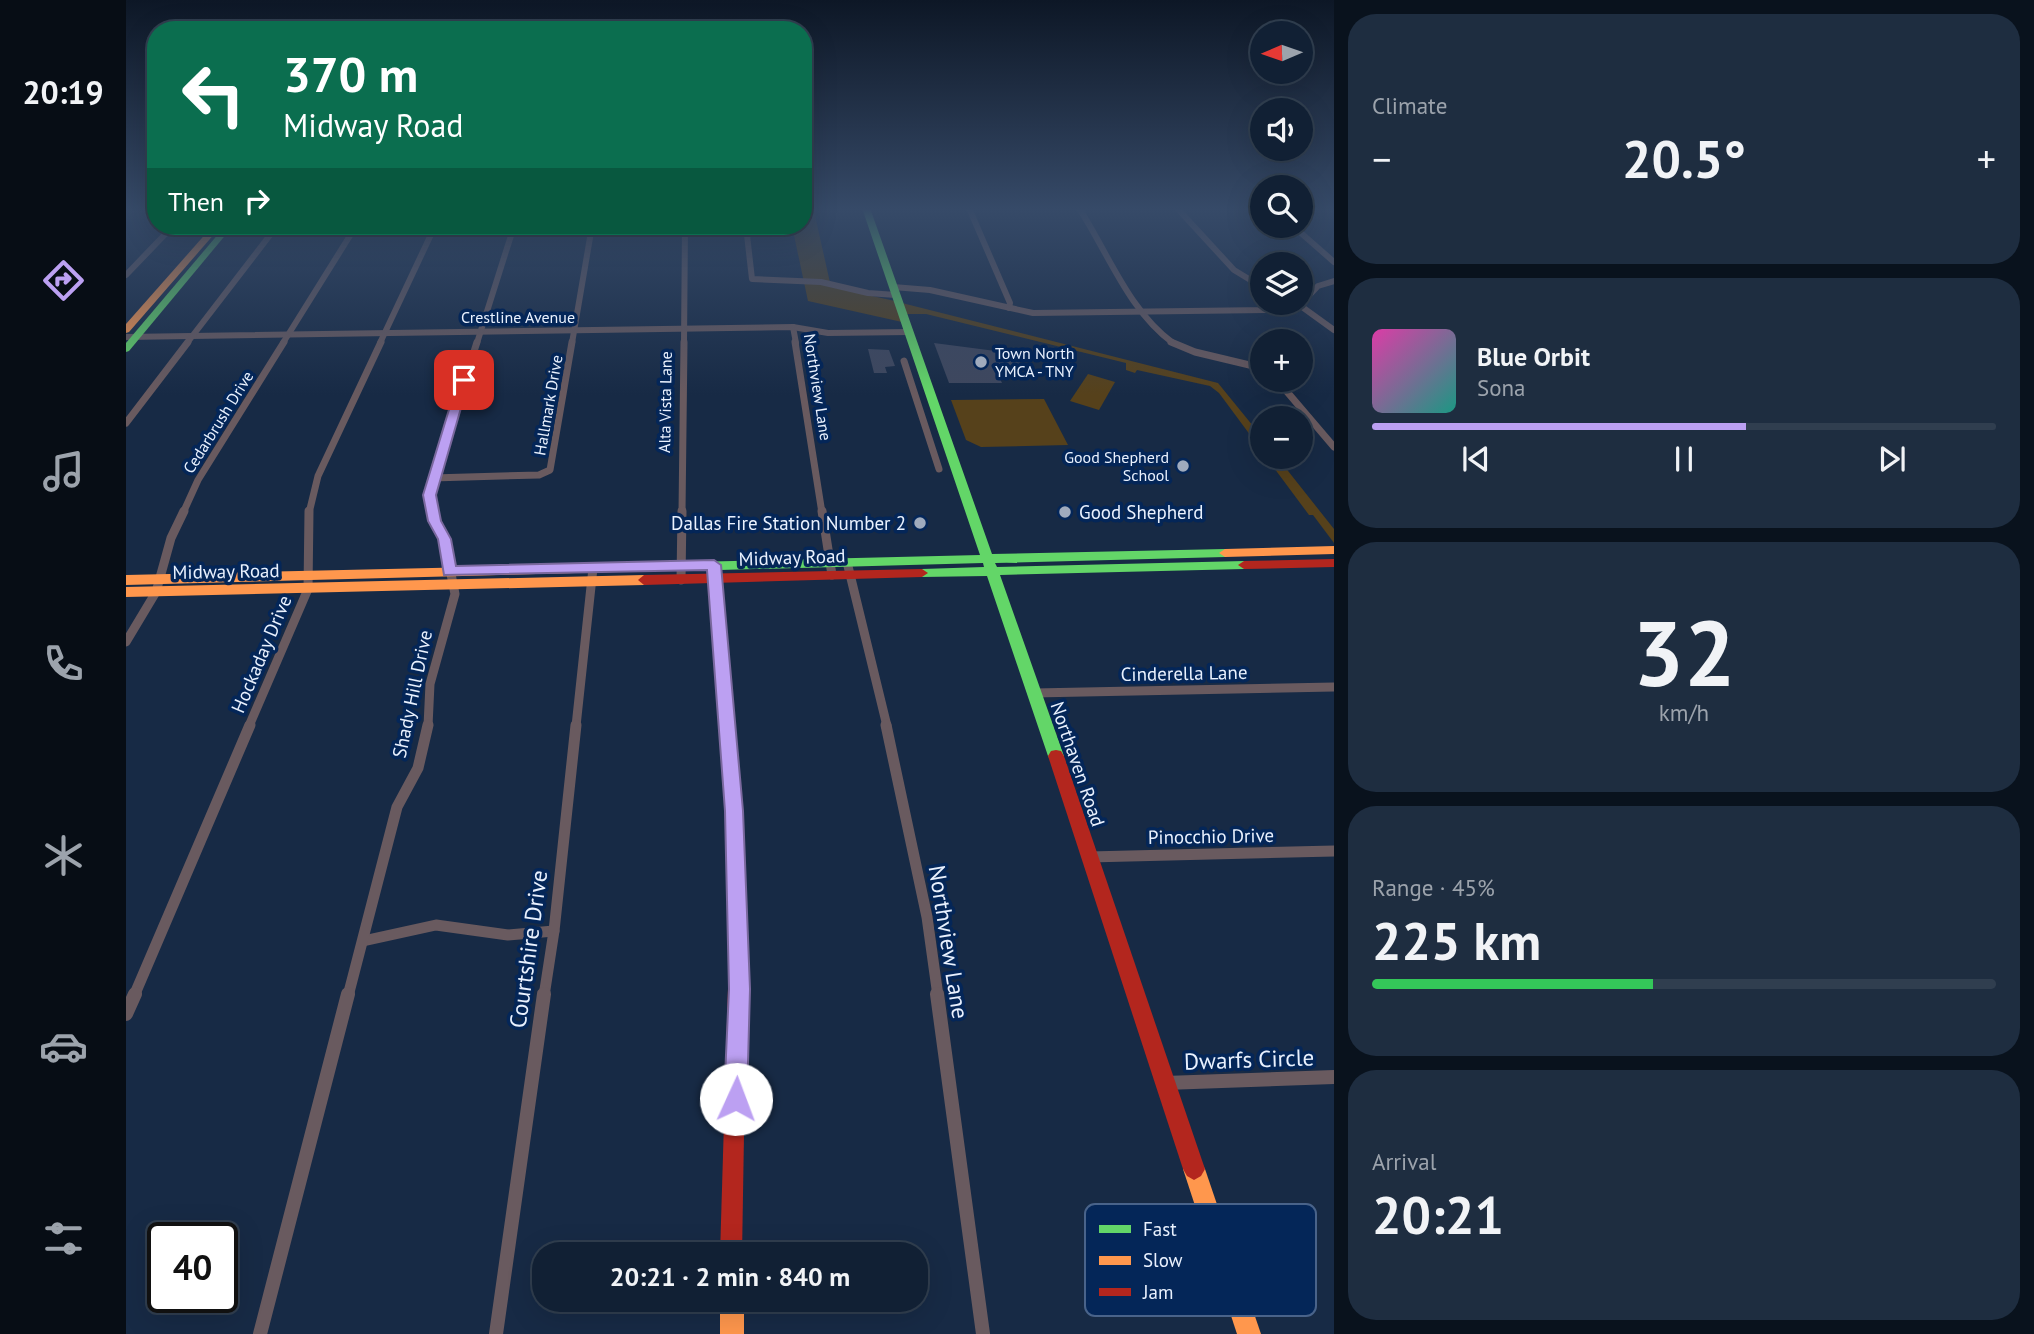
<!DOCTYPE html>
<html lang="en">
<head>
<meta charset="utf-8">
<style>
  :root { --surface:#112034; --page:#1e2d40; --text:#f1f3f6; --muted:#9ca3ac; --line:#303e4f; --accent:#bca0f2 }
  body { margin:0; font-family:"PT Sans",sans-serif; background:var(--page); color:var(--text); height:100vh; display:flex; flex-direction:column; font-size:26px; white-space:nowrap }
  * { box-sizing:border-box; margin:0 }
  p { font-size:23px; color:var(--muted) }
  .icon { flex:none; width:38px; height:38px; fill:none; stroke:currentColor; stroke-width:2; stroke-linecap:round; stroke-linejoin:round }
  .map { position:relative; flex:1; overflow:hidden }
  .side { display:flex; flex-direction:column; gap:14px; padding:14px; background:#09121d; width:700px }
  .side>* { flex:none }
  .banner { position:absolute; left:21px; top:21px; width:665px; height:214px; border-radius:28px; box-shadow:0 7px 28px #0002,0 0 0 2px var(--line); background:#0b6e4f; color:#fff; overflow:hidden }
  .needle { width:46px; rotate:268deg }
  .controls { position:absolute; left:1124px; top:21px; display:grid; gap:14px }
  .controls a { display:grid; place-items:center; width:63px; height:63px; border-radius:50%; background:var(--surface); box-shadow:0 7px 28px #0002,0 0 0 2px var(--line); font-size:35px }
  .speed { position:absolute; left:21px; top:1222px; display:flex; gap:14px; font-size:35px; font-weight:700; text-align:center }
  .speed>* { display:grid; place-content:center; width:91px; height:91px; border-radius:50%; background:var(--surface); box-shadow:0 7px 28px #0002,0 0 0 2px var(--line); line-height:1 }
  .speed .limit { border:4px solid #111; border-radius:10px; background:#fff; color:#111 }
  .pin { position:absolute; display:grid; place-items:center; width:60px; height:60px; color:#fff; margin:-30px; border-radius:14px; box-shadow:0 4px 10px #0006 }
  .me { position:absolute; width:77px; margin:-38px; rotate:2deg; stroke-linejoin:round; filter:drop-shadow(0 0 5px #0008) }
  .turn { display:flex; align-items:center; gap:24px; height:147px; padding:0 21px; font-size:32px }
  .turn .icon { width:91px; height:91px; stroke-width:2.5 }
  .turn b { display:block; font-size:49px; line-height:60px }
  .then { display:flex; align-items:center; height:66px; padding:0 21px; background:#0003; gap:14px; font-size:26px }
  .big { font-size:52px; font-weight:600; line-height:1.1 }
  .side .widget { flex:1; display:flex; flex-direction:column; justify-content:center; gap:10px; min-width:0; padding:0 24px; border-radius:28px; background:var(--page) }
  .side .dial { align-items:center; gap:0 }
  .dial b { font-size:91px; line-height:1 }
  .song { display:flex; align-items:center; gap:21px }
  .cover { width:84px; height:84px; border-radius:10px; background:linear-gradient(135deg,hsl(320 70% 55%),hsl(170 70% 35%)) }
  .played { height:7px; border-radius:4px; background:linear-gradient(90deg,var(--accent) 60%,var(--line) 60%) }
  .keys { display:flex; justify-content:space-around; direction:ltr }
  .heat { display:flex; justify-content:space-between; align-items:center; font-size:38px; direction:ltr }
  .charge { height:10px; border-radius:5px; background:linear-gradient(90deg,#34c759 45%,var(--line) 0) }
  .trip { position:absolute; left:406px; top:1242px; width:396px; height:70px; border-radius:28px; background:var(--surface); box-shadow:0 7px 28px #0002,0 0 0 2px var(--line); font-weight:600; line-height:70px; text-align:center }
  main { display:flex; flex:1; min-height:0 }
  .menu { display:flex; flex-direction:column; width:126px; justify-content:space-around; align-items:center; background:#070d15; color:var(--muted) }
  .menu .icon { width:49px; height:49px }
  .menu .on { color:var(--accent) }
  .menu b { font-size:32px; color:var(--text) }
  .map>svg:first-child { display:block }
  .green { fill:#56411b }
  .building { fill:#3e475e }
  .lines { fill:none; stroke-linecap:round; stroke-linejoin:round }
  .street-far4 { stroke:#695a5f; stroke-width:6 }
  .street-far3 { stroke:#695a5f; stroke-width:7 }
  .street-far2 { stroke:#695a5f; stroke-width:9 }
  .street-far1 { stroke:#695a5f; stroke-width:11 }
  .street { stroke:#695a5f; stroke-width:14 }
  .fast { fill:#63d668; fill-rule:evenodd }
  .slow { fill:#ff974d; fill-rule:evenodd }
  .jam { fill:#b3261e; fill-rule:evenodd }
  .route { fill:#bca0f2; stroke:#7a689d; stroke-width:2 }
  .poi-dot { fill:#a0abbd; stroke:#042658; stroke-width:2.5 }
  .labels { text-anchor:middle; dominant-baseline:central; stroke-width:7; stroke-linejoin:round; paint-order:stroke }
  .far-street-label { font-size:16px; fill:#e9f1fe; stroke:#042658 }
  .far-poi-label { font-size:16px; fill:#e9f1fe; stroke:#042658; text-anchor:start }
  .poi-label { font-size:19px; fill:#e9f1fe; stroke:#042658; text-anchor:start }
  .street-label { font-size:19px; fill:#e9f1fe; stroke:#042658 }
  .near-street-label { font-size:23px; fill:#e9f1fe; stroke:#042658 }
  .key { fill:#042658; stroke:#49638a; stroke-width:2 }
  .key-label { font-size:19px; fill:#e9f1fe }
</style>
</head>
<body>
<main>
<nav class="menu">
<b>20:19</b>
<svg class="icon on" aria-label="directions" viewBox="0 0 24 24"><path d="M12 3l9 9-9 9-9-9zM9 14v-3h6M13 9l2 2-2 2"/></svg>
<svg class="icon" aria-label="music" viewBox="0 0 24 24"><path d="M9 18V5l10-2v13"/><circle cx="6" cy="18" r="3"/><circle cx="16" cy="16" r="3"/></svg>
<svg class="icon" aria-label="phone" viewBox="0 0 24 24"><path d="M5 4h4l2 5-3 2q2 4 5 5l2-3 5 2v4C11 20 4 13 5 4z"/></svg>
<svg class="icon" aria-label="climate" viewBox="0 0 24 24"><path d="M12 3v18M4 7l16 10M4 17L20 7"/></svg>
<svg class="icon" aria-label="car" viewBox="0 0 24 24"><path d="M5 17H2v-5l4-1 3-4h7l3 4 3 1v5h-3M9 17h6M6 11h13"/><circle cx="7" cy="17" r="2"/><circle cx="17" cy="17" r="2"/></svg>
<svg class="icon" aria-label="filters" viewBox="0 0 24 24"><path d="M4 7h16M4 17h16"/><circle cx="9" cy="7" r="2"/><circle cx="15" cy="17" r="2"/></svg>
</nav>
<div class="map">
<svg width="1208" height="1334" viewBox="0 0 1208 1334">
  <rect width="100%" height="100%" fill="#172a45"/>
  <g class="green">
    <polygon points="677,208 691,208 690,220 705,287 769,301 776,322 682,301 666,226 677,226"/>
    <polygon points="776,303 1092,383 1136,437 1136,451 1093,393 1084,386 1011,370 1009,373 1000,370 1000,363 800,314 780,314"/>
    <polygon points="962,374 989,382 973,410 944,401"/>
    <polygon points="918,399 942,445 855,447 840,440 825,400"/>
    <polygon points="1140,457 1151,457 1208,529 1208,543 1187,515 1183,515"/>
  </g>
  <g class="building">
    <polygon points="808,343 885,353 890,355 895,365 868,366 876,383 823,383"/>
    <polygon points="742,349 763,350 769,366 759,367 761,373 748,373"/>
  </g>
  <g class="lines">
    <g class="street-far4">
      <polyline points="843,208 884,303 883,308"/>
      <path d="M953 208C982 253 1003 311 1047 343"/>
      <polyline points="1051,208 1108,270 1136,287"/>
      <polyline points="620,226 626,279 695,282 742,293 770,295"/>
      <polyline points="1167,226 1208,262"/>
      <polyline points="0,275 47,226"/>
      <polyline points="767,287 804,290 907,313 1140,310 1174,305 1192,286 1208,281"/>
      <polyline points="1172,304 1208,330"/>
      <polyline points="667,327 670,343"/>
      <polyline points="0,337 667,327 702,333 783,332"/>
      <polyline points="61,343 151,226"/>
      <polyline points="157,343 230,226"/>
      <polyline points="254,343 309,226"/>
      <polyline points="351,343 388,226"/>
      <polyline points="446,343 466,226"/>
      <polyline points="558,343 559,226"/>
    </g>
    <g class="street-far3">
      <polyline points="669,342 696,513"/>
      <polyline points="1045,342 1069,352 1136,368"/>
      <polyline points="778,361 813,469"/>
      <polyline points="1151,380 1208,447"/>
      <polyline points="0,423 62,342"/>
      <polyline points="306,478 413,475 424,470 446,342"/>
      <polyline points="57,513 72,480 158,342"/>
      <polyline points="183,513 192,476 255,342"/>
      <polyline points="307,513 303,495 351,342"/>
      <polyline points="556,513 558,342"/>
    </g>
    <g class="street-far2">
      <polyline points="696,511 706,575"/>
      <polyline points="721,562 761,726"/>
      <polyline points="555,580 556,511"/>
      <polyline points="0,642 30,592 45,538 58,511"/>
      <polyline points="908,693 1208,687"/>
      <polyline points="123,726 182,589 183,511"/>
      <polyline points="302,726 304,684 329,594 318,539 307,511"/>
      <polyline points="450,726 467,568"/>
    </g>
    <g class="street-far1">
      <polyline points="760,725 801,917 812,996"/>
      <polyline points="963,857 1208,851"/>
      <polyline points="237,941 310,925 382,935 428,931"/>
      <polyline points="8,996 124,725"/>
      <polyline points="222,996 271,807 292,768 302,725"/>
      <polyline points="418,996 428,931 450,725"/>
    </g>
    <g class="street">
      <polyline points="811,994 857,1334"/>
      <polyline points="0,1014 9,994"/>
      <polyline points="1039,1083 1208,1077"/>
      <polyline points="134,1334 222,994"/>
      <polyline points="370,1334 418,994"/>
    </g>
    <g class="fast">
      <polygon points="736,208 744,208 866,554 1099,549 1105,553 1099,557 869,563 871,567 1118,561 1124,565 1118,569 874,575 938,756 935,761 930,762 925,761 922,756 861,576 796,577 790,573 796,569 858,567 857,563 594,570 616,811 621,955 618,961 612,964 606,961 603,955 600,811 582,570 525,571 519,567 525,563 854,555"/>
      <polygon points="99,226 107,226 3,351 0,352 0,343"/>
    </g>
    <g class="slow">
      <polygon points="83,230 90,232 3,332 0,333 0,324"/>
      <polygon points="1208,546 1208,554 1099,557 1093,553 1099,549"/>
      <polygon points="525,563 531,567 525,571 0,585 0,575"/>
      <polygon points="518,575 524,580 518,585 0,597 0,587"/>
      <polygon points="1068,1158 1075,1162 1079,1169 1135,1334 1111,1334 1057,1169 1061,1162"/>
      <rect x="594" y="1300" width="24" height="34"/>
    </g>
    <g class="jam">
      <polygon points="1208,559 1208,567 1118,569 1112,565 1118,561"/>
      <polygon points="796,569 802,573 796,577 518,585 512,580 518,575"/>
      <polygon points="930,750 935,751 938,756 1079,1169 1075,1176 1068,1180 1061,1176 1057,1169 922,756 925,751"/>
      <polygon points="612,946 618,949 621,955 616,1255 594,1255 603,955 606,949"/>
    </g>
  </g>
  <linearGradient id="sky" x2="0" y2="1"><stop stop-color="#0d1726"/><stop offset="0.53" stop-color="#364a68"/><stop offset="1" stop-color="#364a68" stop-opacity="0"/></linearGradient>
  <rect width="1208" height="395" fill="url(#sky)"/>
  <polygon class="route" points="338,377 343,380 310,495 315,521 325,539 330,566 588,560 595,565 617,811 624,989 621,1099 618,1107 610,1111 601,1107 598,1099 603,989 599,811 581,570 318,575 312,539 302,521 297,495 332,380"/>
  <g class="poi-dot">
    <circle cx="855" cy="362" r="7"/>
    <circle cx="1057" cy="466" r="7"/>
    <circle cx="939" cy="512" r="7"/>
    <circle cx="794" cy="523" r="7"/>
  </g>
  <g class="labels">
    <g class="far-street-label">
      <text x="392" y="317">Crestline Avenue</text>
      <text transform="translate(692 387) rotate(81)">Northview Lane</text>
      <text transform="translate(539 402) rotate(-89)">Alta Vista Lane</text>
      <text transform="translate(422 405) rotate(-80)">Hallmark Drive</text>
      <text transform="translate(92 422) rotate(-58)">Cedarbrush Drive</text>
    </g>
    <g class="far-poi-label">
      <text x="869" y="353">Town North<tspan x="869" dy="18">YMCA - TNY</tspan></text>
      <text x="1043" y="457" text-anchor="end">Good Shepherd<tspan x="1043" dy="18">School</tspan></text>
    </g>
    <g class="poi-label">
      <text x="953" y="512">Good Shepherd</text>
      <text x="780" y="523" text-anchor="end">Dallas Fire Station Number 2</text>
    </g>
    <g class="street-label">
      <text transform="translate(666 557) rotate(-2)">Midway Road</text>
      <text transform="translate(100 571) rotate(-1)">Midway Road</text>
      <text transform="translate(135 654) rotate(-67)">Hockaday Drive</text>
      <text transform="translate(1058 673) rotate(-1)">Cinderella Lane</text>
      <text transform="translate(286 694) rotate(-78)">Shady Hill Drive</text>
      <text transform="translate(952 764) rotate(71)">Northaven Road</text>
      <text transform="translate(1085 836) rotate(-1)">Pinocchio Drive</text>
    </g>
    <g class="near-street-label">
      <text transform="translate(823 942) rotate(81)">Northview Lane</text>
      <text transform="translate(402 949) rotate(-82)">Courtshire Drive</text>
      <text transform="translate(1123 1059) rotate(-2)">Dwarfs Circle</text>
    </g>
  </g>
  <rect x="959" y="1204" width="231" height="112" rx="10" class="key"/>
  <rect x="973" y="1225" width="32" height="8" fill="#63d668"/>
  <rect x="973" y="1256" width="32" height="9" fill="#ff974d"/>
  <rect x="973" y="1288" width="32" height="8" fill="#b3261e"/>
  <g class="key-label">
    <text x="1017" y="1236">Fast</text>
    <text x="1017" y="1267">Slow</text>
    <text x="1017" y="1299">Jam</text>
  </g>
</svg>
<div class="controls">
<a><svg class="needle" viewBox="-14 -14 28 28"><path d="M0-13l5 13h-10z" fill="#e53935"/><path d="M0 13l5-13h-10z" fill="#9ca3ac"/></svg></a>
<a><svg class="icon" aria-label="sound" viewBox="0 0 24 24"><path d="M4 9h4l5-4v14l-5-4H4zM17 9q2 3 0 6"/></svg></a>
<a><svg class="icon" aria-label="search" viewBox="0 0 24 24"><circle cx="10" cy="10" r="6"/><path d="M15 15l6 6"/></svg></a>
<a><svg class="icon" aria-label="layers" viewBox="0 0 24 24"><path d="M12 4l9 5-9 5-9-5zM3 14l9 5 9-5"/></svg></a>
<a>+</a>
<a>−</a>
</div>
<div class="speed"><div class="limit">40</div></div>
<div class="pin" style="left:338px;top:380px;background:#d93025"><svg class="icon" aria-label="arrive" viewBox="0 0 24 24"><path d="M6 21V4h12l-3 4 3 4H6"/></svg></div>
<svg class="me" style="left:610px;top:1099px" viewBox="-20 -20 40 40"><circle r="19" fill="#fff"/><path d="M0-13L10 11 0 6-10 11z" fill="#bca0f2"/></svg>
<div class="trip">20:21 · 2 min · 840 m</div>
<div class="banner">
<div class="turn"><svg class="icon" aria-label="left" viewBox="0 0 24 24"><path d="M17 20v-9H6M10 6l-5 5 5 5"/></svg><div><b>370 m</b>Midway Road</div></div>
<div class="then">Then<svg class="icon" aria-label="right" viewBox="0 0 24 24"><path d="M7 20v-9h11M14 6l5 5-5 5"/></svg></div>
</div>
</div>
<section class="side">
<div class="widget"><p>Climate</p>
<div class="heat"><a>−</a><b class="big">20.5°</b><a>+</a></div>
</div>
<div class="widget">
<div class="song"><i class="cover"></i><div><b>Blue Orbit</b><p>Sona</p></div></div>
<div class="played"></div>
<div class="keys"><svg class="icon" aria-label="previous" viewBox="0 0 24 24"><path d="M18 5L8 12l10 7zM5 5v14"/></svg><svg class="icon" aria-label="pause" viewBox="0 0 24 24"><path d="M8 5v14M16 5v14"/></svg><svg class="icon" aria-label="next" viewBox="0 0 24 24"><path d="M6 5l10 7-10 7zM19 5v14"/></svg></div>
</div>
<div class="widget dial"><b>32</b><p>km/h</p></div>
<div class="widget"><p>Range · 45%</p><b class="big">225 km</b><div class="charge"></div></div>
<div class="widget"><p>Arrival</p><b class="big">20:21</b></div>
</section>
</main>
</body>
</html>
